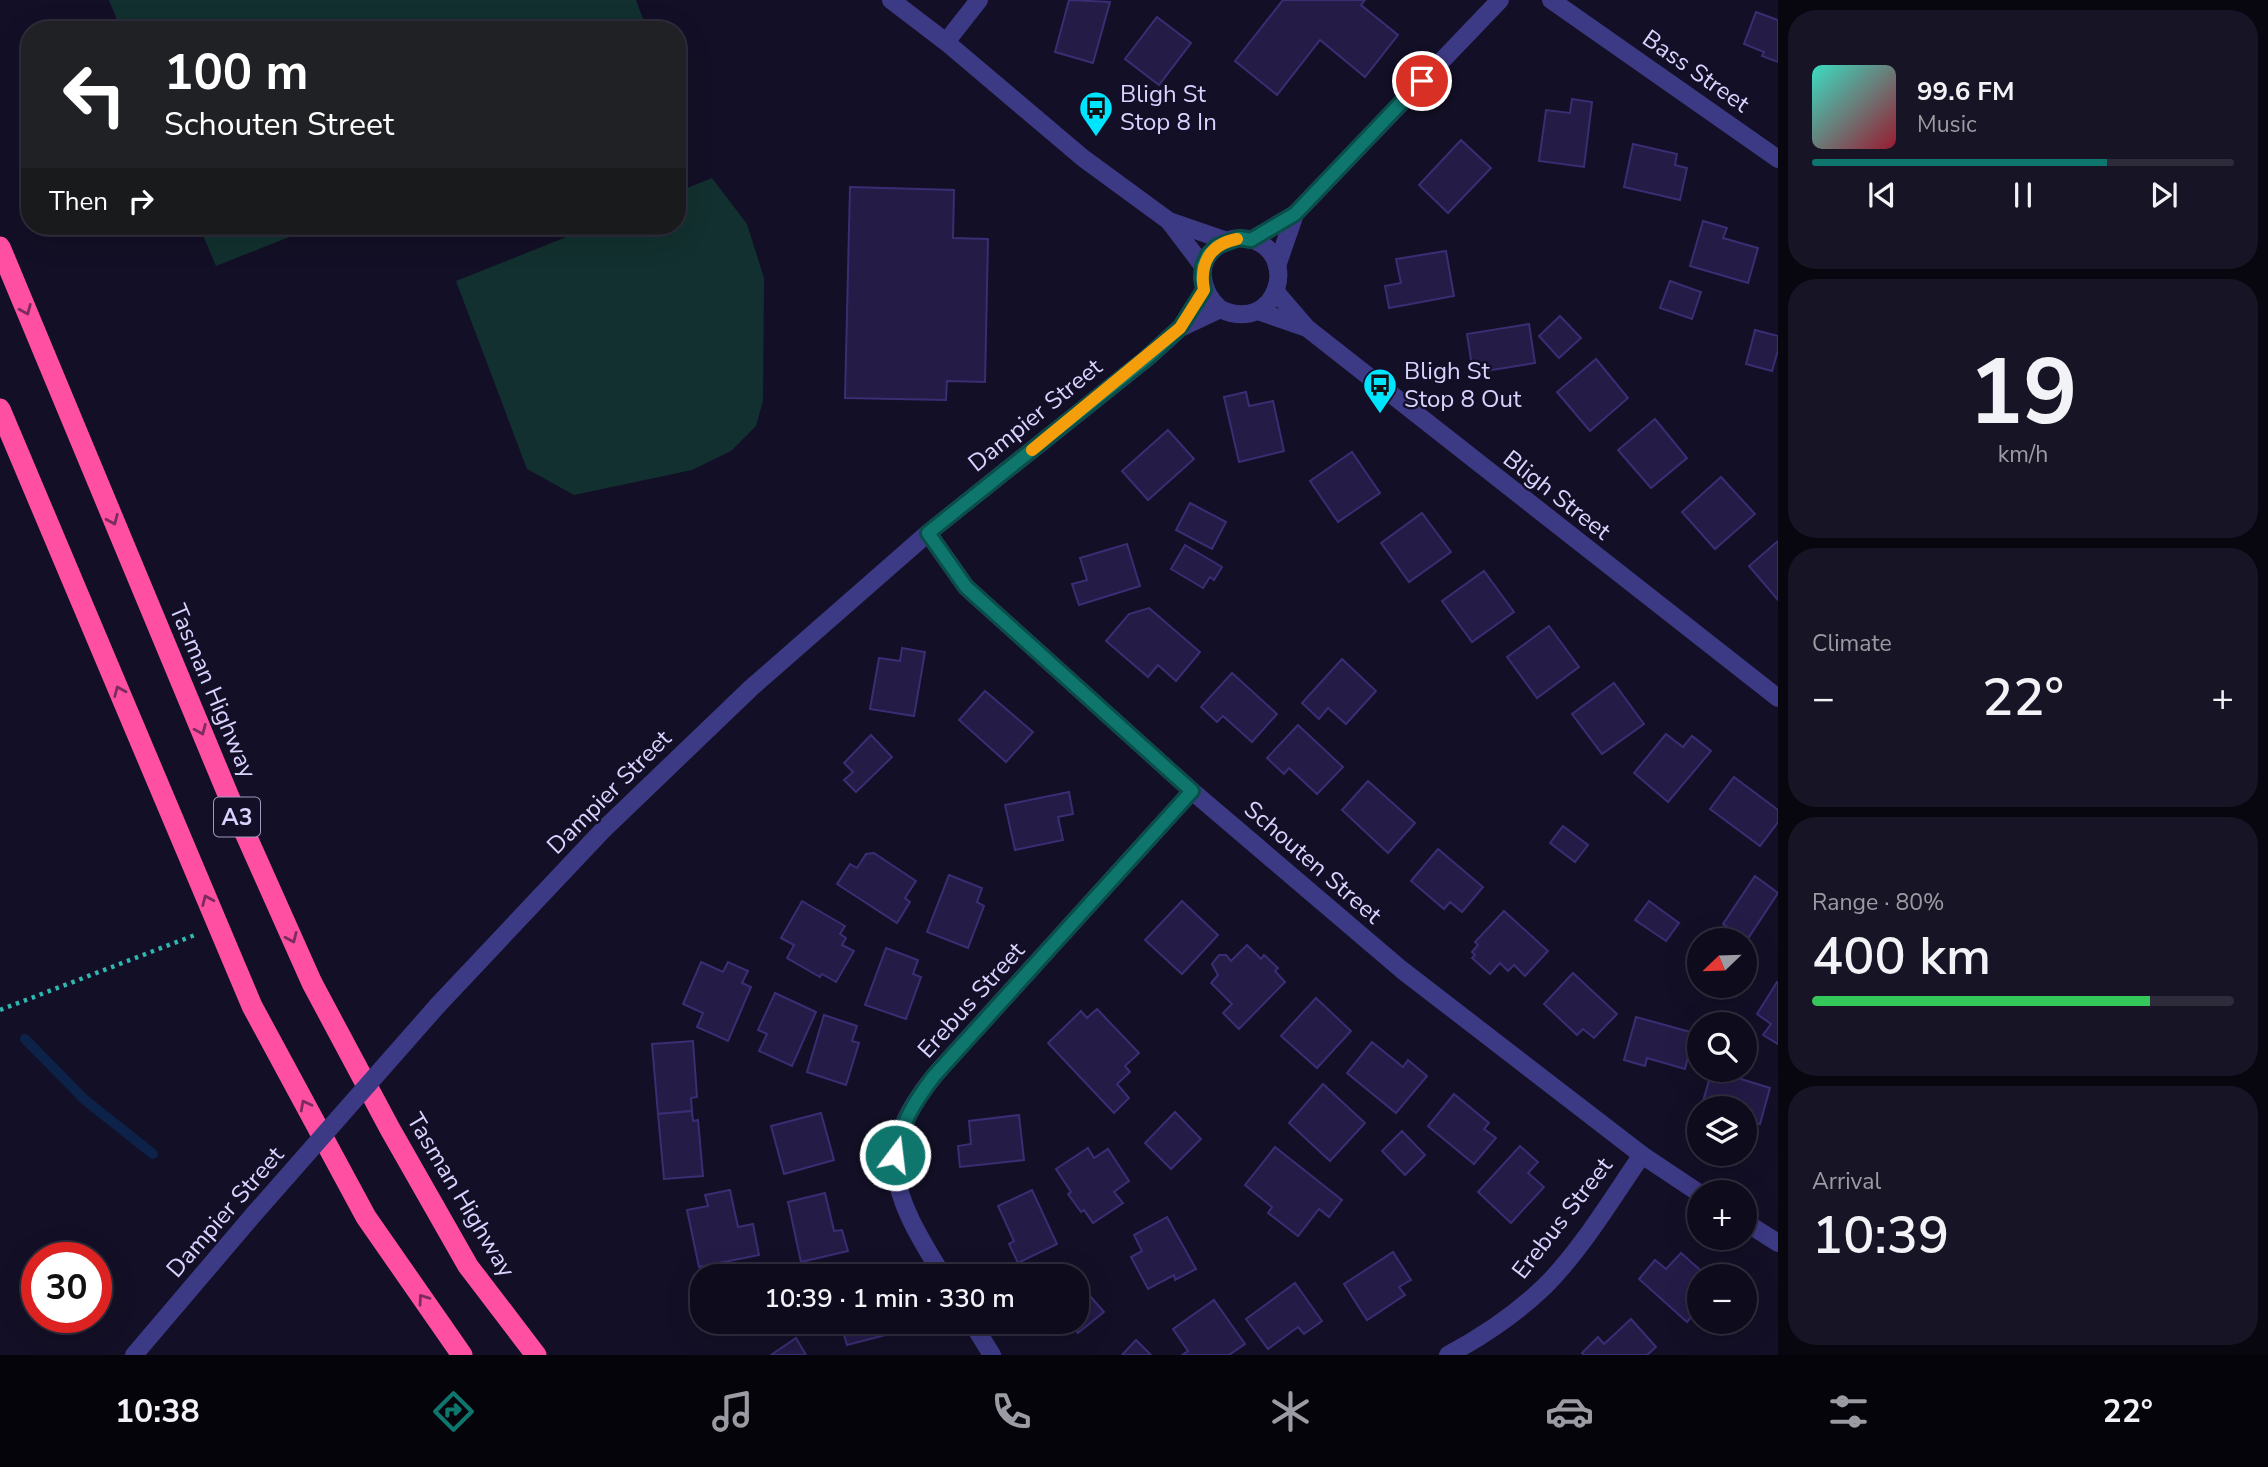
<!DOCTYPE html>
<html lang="en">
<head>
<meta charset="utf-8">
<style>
  :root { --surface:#0e0b1c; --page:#171425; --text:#f1f3f6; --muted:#9b9ba3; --line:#2e2b3b; --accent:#0f766e }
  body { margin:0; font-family:"Nunito Sans",sans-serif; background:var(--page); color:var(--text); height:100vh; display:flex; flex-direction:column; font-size:26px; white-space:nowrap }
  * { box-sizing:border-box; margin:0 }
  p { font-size:23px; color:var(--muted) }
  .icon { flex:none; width:38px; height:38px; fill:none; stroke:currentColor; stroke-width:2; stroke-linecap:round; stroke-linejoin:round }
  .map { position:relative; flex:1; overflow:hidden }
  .panel { display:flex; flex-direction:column; gap:10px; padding:10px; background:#08060f; width:490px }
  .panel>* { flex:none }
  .guide { position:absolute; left:21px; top:21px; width:665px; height:214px; border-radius:28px; box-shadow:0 7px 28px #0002,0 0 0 2px var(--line); background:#202124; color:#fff; overflow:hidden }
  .needle { width:46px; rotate:247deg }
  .controls { position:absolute; left:1687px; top:928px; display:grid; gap:14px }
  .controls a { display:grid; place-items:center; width:70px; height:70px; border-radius:50%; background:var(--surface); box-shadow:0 7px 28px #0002,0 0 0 2px var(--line); font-size:35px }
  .speed { position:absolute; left:21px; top:1242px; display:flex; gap:14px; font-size:35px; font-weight:700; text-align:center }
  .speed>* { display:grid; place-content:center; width:91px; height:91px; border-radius:50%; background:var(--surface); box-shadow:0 7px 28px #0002,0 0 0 2px var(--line); line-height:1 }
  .speed .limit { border:10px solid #d22; background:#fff; color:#111 }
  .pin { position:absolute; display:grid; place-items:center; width:60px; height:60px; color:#fff; margin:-30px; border:4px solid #fff; border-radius:50%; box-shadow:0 2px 7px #0007 }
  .me { position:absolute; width:77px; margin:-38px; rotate:15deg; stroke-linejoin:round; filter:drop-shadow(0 0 5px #0008) }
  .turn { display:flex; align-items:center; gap:24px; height:147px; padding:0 28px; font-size:32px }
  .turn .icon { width:91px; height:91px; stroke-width:2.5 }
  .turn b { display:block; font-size:49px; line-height:60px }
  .then { display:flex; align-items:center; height:66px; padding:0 28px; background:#0003; gap:14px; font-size:26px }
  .big { font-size:52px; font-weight:600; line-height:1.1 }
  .panel .tile { flex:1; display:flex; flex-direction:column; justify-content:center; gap:10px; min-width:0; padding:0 24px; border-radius:28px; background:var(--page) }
  .panel .dial { align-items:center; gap:0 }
  .dial b { font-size:91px; line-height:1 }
  .song { display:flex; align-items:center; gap:21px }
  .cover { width:84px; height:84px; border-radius:10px; background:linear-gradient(135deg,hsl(170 70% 55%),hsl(350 70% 35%)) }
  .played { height:7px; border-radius:4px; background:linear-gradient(90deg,var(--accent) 70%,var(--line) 70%) }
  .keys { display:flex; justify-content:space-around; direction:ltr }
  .heat { display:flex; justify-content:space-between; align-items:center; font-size:38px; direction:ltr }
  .charge { height:10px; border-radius:5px; background:linear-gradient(90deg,#34c759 80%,var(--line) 0) }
  .trip { position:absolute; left:690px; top:1264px; width:399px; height:70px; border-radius:28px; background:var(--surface); box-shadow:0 7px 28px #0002,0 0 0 2px var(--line); font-weight:600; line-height:70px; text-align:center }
  .dock { display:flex; height:112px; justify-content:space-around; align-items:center; background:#06040b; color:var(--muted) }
  .dock .icon { width:49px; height:49px }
  .dock .current { color:var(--accent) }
  .dock b { font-size:32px; color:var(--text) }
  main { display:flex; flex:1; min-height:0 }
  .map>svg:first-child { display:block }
  .green { fill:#12302f }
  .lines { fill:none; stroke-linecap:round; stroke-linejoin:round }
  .stream { stroke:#0c2248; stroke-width:10 }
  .building { fill:#241b47; stroke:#3b2d73; stroke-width:2 }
  .path { stroke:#2fb8b0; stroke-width:4.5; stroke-dasharray:3.5 5; stroke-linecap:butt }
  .minor { stroke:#3d3a85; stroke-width:18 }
  .tertiary { stroke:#3d3a85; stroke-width:18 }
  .motorway { stroke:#ff4fa3; stroke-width:21 }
  .tertiary-bridge { stroke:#3d3a85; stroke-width:18 }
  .oneway { stroke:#7d2c5e }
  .route-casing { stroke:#0a4d48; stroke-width:18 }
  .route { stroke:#0f766e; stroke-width:12 }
  .slow { stroke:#f59e0b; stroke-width:12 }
  .labels { text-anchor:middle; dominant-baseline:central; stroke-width:5; stroke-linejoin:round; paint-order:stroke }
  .shield { fill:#130f26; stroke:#9e99be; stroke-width:2 }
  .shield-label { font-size:23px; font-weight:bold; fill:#d9d4ff }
  .street-label { font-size:24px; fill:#d9d4ff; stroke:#130f26 }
  .poi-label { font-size:24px; fill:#d9d4ff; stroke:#130f26; text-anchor:start }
</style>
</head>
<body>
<main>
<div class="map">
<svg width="1778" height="1355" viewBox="0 0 1778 1355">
  <rect width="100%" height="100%" fill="#130f26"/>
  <g class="green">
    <polygon points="109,0 636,0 647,30 121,30"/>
    <polygon points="712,178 747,224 764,278 763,401 756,426 731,451 692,470 574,495 527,469 456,281 594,226 677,226 677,192"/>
    <polygon points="199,226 317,226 216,266"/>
  </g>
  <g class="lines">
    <polyline class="stream" points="25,1039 85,1100 153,1154"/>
  </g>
  <g class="building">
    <polygon points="1069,0 1110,2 1093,63 1055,52"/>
    <polygon points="1283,0 1365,0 1361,5 1398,35 1365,77 1320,40 1277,95 1235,61"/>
    <polygon points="1756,12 1778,20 1778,62 1762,56 1764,52 1744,44"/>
    <polygon points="1157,17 1191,43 1159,85 1125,59"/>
    <polygon points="1572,99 1592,102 1584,167 1539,161 1546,110 1570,113"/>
    <polygon points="1461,140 1491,168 1448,213 1419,185"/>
    <polygon points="1633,144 1677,154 1675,165 1687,168 1680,200 1624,187"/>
    <polygon points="850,187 954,190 953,238 988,239 985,382 947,381 946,400 845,398"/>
    <polygon points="1703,221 1727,228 1723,238 1758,248 1748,283 1690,266"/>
    <polygon points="1446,251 1454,296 1389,308 1385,286 1401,283 1396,259"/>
    <polygon points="1670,281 1701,292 1692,319 1660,308"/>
    <polygon points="1560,316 1581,338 1559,358 1539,336"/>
    <polygon points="1529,324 1535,363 1473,373 1467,334"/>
    <polygon points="1755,330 1778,336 1778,350 1772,371 1746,364"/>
    <polygon points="1596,359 1628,398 1590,431 1557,392"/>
    <polygon points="1246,392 1249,406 1273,401 1284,451 1239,462 1224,397"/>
    <polygon points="1655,419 1687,458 1651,488 1618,450"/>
    <polygon points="1168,430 1194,459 1148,500 1122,471"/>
    <polygon points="1352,452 1380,493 1338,522 1310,481"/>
    <polygon points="1721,477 1755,514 1715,549 1682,512"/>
    <polygon points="1190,503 1226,522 1212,549 1176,530"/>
    <polygon points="1422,513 1451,552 1409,582 1381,543"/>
    <polygon points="1778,541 1778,600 1749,566"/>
    <polygon points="1127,544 1140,586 1079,605 1072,584 1087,580 1080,558"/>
    <polygon points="1185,545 1222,567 1214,580 1210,577 1203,588 1171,569"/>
    <polygon points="1484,571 1514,612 1472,642 1442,601"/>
    <polygon points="1149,608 1200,652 1176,681 1158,665 1148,677 1106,641 1129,614"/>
    <polygon points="1549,626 1579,667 1537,698 1507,657"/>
    <polygon points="902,648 925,652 914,716 870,709 879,658 900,661"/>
    <polygon points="1342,659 1376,691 1346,724 1328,708 1319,719 1302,703"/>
    <polygon points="1232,673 1277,714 1252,742 1223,716 1217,722 1201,707"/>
    <polygon points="1614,683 1644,724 1602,754 1572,714"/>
    <polygon points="985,691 1033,732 1006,762 959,720"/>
    <polygon points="1298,725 1343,767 1317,794 1289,768 1284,774 1267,758"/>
    <polygon points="1666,734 1683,747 1692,736 1711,751 1668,802 1634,773"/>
    <polygon points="871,735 892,757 856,792 844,780 853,772 844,763"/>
    <polygon points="1734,777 1778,810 1778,822 1760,846 1710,809"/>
    <polygon points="1368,781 1415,823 1388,853 1342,810"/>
    <polygon points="1069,792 1073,814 1058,817 1063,840 1015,850 1005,805"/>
    <polygon points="1563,826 1588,845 1575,862 1550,843"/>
    <polygon points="1438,849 1483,887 1462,912 1450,902 1444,909 1411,881"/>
    <polygon points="874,853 916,881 905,898 910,902 897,923 837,884 850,864 857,868 866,854"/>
    <polygon points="949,875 982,888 977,902 984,906 968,948 927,932"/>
    <polygon points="1755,876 1778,893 1747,940 1723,924"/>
    <polygon points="802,901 845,926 840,934 846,938 842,945 854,951 836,982 822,974 820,977 787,958 794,945 781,938"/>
    <polygon points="1182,901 1218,935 1182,974 1145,940"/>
    <polygon points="1649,901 1679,923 1666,941 1635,920"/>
    <polygon points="1504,911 1548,951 1525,976 1514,965 1508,971 1500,963 1490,974 1472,958 1475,955 1472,952 1478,945 1475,942"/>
    <polygon points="1247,945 1261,959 1264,955 1278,968 1275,971 1285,982 1239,1029 1223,1013 1232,1004 1211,983 1218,975 1212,964 1219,955 1226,955 1231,961"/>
    <polygon points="886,948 918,960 913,974 921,977 906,1019 865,1005"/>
    <polygon points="701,962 723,972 728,962 748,971 742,983 751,987 728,1041 697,1027 703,1013 683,1004"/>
    <polygon points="1573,973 1617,1014 1594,1038 1583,1029 1577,1035 1544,1004"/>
    <polygon points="1777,982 1778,983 1778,1044 1763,1035 1771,1024 1757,1014"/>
    <polygon points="775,993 816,1012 792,1066 759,1051 767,1034 758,1030"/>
    <polygon points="1316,998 1351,1031 1317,1068 1281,1036"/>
    <polygon points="1097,1009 1139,1053 1125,1066 1130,1072 1117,1084 1129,1098 1114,1113 1048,1043 1081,1011 1087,1018"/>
    <polygon points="824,1015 857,1026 852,1041 859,1043 846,1085 807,1072"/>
    <polygon points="1636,1017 1694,1033 1685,1069 1647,1058 1645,1066 1624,1060"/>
    <polygon points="693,1041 697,1097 691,1098 692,1111 658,1114 652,1044"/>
    <polygon points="1372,1042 1403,1067 1408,1060 1427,1076 1396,1113 1347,1073"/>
    <polygon points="1712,1070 1770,1088 1760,1124 1745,1120 1745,1108 1701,1108"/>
    <polygon points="1323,1084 1365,1123 1330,1161 1289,1123"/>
    <polygon points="1454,1094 1489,1123 1484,1129 1496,1138 1474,1164 1428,1126"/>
    <polygon points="692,1111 693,1121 698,1120 703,1176 664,1179 658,1114"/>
    <polygon points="1175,1112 1201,1139 1171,1169 1145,1143"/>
    <polygon points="821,1113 834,1160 784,1174 771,1126"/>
    <polygon points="1019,1115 1024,1160 960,1167 958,1146 971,1144 969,1121"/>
    <polygon points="1402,1131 1425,1155 1405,1175 1382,1151"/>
    <polygon points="1520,1146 1538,1162 1528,1173 1544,1187 1511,1223 1478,1192"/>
    <polygon points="1275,1147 1342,1200 1329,1217 1319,1209 1298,1236 1268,1213 1272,1207 1245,1185"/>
    <polygon points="1088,1148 1094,1158 1108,1149 1129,1181 1114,1192 1123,1203 1093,1223 1084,1210 1081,1212 1068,1194 1071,1192 1056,1169"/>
    <polygon points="730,1190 738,1227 753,1224 759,1255 699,1267 687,1210 708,1206 705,1195"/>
    <polygon points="1032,1190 1057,1244 1018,1263 1009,1244 1014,1241 998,1206"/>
    <polygon points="825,1193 834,1231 842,1230 848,1251 801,1262 788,1202"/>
    <polygon points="1167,1217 1196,1269 1175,1280 1174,1275 1148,1289 1131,1257 1142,1251 1134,1235"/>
    <polygon points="1393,1252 1411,1280 1399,1287 1405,1295 1367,1320 1344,1284"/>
    <polygon points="1681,1253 1707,1276 1699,1276 1699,1308 1687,1322 1639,1279 1655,1260 1666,1269"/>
    <polygon points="1076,1280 1104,1312 1078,1333 1069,1323 1062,1329 1056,1321 1076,1321"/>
    <polygon points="1295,1283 1322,1321 1304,1334 1298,1327 1268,1349 1246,1319"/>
    <polygon points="1214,1300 1245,1344 1229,1355 1182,1355 1188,1351 1173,1329"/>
    <polygon points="1631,1319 1656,1347 1647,1355 1584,1355 1582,1353 1598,1337 1604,1344"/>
    <polygon points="840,1321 889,1321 893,1333 847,1345"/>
    <polygon points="796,1338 806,1355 771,1355"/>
    <polygon points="1136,1340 1151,1355 1122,1355"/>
  </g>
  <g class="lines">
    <polyline class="path" points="0,1010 195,935"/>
    <g class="minor">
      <polyline points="891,0 946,42 1083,158 1169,221 1227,241"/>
      <polyline points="1551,0 1778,159"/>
      <polyline points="946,42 979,0"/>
      <polyline points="1169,221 1203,266"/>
      <polyline points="1276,292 1307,328 1778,698"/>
      <polyline points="1258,311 1304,327"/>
      <polyline points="928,533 966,587 1192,791 1402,970 1642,1155 1699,1193"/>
      <polyline points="1745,1222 1778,1243"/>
      <path d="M943 1276C891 1192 870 1150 941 1068L1192 791"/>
      <polyline points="971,1321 992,1355"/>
      <path d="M1448 1355C1483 1336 1516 1314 1545 1286 1582 1249 1612 1198 1642 1155"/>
    </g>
    <g class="tertiary">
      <polyline points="1251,240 1295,214 1500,0"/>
      <polyline points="1277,266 1295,214"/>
      <path d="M438 1005 602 831 751 688 928 533 1147 358 1180 328 1220 309C1279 336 1301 251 1249 239 1238 237 1227 239 1218 246 1194 262 1201 292 1220 309"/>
      <polyline points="134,1355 254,1214"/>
    </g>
    <g class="motorway">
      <polyline points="0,247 229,797 312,983 390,1129 468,1266 536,1355"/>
      <polyline points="0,409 252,1006 366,1217 462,1355"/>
    </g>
    <polyline class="tertiary-bridge" points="254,1214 438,1005"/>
  </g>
  <defs><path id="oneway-chevron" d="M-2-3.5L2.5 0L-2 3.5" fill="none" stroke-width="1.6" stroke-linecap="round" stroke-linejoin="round" transform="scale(1.75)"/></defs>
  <g class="oneway">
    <use href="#oneway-chevron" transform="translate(26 310) rotate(67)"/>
    <use href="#oneway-chevron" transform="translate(113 520) rotate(67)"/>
    <use href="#oneway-chevron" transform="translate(119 691) rotate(-113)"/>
    <use href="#oneway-chevron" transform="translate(201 730) rotate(67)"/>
    <use href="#oneway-chevron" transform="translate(207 900) rotate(-113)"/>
    <use href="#oneway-chevron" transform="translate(292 938) rotate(66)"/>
    <use href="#oneway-chevron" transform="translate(305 1105) rotate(-118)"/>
    <use href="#oneway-chevron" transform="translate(423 1299) rotate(-125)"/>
  </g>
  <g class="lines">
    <g class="route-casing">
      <path id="route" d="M895 1155C901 1123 915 1101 934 1076L1192 791 966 587 928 533 1147 358 1180 328 1204 290 1202 278 1203 266 1208 255 1217 246 1239 238 1251 240 1295 214 1422 81"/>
    </g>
    <use href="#route" class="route"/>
    <path class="slow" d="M1032 450 1180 328 1204 290C1199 264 1210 244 1237 239"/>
  </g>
  <defs>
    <g id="bus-pin" transform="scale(1.75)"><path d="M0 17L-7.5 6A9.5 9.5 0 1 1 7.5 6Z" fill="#00e5ff" stroke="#130f26"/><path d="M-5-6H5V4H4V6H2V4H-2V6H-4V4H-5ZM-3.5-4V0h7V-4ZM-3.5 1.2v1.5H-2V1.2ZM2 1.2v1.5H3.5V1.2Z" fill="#111"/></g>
  </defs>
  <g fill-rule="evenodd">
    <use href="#bus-pin" x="1096" y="108"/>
    <use href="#bus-pin" x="1380" y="385"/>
  </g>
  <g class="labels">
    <rect class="shield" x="214" y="797.5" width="46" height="39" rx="5"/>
    <g class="shield-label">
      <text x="237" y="817">A3</text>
    </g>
    <g class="street-label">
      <text transform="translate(1696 71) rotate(35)">Bass Street</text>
      <text transform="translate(1035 415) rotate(-39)">Dampier Street</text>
      <text transform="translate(1557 495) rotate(38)">Bligh Street</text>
      <text transform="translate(213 691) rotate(67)">Tasman Highway</text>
      <text transform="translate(609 792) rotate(-45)">Dampier Street</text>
      <text transform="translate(1313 862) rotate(41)">Schouten Street</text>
      <text transform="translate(971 1000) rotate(-48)">Erebus Street</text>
      <text transform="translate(461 1195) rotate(59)">Tasman Highway</text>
      <text transform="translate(225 1212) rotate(-49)">Dampier Street</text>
      <text transform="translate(1562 1218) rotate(-52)">Erebus Street</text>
    </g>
    <g class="poi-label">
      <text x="1120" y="94">Bligh St<tspan x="1120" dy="28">Stop 8 In</tspan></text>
      <text x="1404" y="371">Bligh St<tspan x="1404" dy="28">Stop 8 Out</tspan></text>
    </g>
  </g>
</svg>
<div class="controls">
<a><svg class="needle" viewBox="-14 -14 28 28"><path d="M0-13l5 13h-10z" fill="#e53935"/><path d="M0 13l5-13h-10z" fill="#9b9ba3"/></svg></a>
<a><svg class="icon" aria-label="search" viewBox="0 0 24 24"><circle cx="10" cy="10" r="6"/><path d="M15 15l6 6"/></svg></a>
<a><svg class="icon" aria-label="layers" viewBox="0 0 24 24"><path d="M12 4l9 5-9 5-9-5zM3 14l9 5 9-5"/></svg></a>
<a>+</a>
<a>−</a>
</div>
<div class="speed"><div class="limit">30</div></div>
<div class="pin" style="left:1422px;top:81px;background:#d93025"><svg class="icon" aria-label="arrive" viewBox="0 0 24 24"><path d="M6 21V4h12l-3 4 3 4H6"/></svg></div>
<svg class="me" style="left:895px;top:1155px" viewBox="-20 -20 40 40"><circle r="17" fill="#0f766e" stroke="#fff" stroke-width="3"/><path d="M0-11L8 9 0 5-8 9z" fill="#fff"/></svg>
<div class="trip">10:39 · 1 min · 330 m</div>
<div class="guide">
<div class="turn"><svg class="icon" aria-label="left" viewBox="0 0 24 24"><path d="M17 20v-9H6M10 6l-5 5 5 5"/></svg><div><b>100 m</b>Schouten Street</div></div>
<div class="then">Then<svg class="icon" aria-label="right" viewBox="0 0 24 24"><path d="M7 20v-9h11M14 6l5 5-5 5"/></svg></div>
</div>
</div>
<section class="panel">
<div class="tile">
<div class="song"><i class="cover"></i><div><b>99.6 FM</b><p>Music</p></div></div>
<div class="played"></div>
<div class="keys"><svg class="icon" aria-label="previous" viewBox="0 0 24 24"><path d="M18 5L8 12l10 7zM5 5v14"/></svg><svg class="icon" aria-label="pause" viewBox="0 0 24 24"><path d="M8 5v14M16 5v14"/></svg><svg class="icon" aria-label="next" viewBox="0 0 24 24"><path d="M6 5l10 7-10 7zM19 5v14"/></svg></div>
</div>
<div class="tile dial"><b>19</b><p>km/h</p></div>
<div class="tile"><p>Climate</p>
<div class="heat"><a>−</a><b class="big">22°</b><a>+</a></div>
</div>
<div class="tile"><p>Range · 80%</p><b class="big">400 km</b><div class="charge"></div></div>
<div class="tile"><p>Arrival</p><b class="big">10:39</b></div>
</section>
</main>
<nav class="dock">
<b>10:38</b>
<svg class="icon current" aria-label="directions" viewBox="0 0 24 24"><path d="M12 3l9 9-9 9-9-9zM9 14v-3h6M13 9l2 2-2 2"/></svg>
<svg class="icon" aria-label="music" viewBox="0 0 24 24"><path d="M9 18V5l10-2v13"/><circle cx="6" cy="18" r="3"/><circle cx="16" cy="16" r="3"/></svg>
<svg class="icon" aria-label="phone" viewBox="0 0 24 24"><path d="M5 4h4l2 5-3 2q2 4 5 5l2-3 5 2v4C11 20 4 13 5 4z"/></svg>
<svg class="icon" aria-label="climate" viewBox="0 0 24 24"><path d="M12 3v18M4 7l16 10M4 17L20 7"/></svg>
<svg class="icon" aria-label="car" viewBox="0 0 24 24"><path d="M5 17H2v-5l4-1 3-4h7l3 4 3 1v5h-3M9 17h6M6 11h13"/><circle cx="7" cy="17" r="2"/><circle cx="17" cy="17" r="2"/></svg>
<svg class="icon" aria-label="filters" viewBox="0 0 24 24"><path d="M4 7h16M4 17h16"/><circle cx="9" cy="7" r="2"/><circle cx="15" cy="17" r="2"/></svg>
<b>22°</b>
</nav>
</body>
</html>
